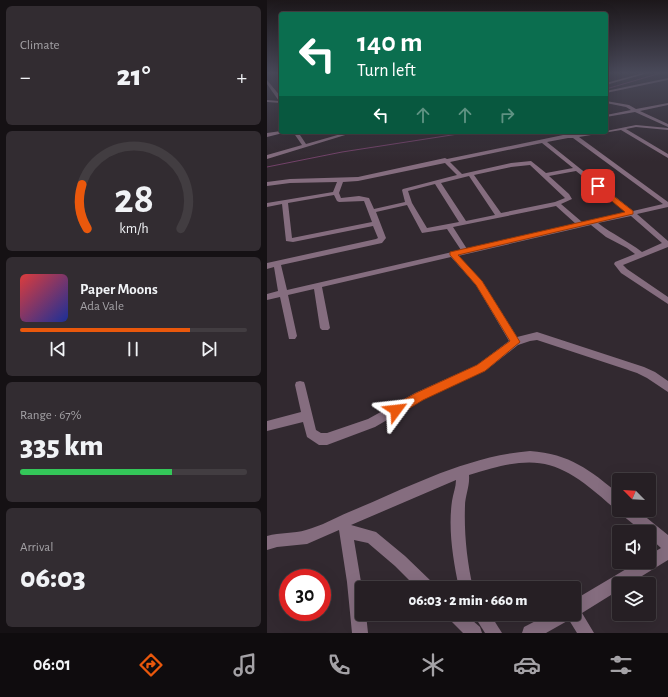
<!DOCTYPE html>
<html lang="en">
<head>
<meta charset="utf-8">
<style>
  :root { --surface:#261f24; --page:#322c31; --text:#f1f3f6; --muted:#a4a2a6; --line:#423d41; --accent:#ea580c }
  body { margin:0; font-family:"Alegreya Sans",sans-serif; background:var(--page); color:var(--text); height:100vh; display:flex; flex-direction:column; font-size:15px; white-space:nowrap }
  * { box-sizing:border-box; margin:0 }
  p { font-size:13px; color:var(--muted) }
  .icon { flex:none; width:22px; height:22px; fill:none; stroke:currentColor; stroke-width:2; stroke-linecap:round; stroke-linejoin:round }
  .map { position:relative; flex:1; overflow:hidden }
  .details { display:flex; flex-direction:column; gap:6px; padding:6px; background:#151114; width:267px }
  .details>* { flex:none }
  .banner { position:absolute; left:12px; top:12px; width:329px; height:122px; border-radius:4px; box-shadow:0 4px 16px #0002,0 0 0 1px var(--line); background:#0b6e4f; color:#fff; overflow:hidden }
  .needle { width:26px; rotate:294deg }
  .tools { position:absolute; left:345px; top:473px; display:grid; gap:8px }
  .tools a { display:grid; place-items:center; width:44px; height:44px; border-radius:4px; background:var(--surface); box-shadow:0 4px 16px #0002,0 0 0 1px var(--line); font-size:20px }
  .speed { position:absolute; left:12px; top:569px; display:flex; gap:8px; font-size:20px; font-weight:700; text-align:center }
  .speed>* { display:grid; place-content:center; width:52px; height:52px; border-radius:50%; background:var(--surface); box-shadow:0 4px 16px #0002,0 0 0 1px var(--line); line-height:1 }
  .speed .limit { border:6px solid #d22; background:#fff; color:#111 }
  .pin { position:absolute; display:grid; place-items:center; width:34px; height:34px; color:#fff; margin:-17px; border-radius:8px; box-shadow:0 2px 6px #0006 }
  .me { position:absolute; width:44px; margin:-22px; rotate:60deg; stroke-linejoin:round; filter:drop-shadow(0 0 3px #0008) }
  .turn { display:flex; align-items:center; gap:14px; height:84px; padding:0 12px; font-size:18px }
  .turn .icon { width:52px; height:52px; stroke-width:2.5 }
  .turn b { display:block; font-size:28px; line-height:34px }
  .lanes { display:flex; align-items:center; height:38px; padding:0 12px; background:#0003; justify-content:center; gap:20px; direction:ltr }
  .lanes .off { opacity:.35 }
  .big { font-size:30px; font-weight:800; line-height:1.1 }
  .details .card { flex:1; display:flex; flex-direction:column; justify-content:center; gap:6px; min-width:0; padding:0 14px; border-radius:6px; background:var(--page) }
  .details .dial { align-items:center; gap:0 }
  .dial svg { height:104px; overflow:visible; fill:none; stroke:var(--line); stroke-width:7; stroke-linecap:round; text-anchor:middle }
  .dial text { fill:var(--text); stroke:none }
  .song { display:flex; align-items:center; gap:12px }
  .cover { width:48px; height:48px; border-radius:6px; background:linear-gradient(135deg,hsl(0 70% 55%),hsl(230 70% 35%)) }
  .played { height:4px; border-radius:2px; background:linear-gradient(90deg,var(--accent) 75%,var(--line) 75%) }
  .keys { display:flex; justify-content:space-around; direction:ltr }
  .heat { display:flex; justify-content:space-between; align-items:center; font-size:22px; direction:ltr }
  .charge { height:6px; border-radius:3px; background:linear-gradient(90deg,#34c759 67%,var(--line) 0) }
  .trip { position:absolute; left:88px; top:581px; width:226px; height:40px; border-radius:4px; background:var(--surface); box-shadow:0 4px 16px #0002,0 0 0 1px var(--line); font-weight:800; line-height:40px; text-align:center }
  .tab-bar { display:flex; height:64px; justify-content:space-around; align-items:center; background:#0f0c0e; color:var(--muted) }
  .tab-bar .icon { width:28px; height:28px }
  .tab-bar .selected { color:var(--accent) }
  .tab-bar b { font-size:18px; color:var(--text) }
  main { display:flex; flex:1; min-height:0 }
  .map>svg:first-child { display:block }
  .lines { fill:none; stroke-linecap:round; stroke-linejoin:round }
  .stream { stroke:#734269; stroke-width:1 }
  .minor { fill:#856d7f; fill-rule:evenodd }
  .route { fill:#ea580c; stroke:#983908 }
</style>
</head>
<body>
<main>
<section class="details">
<div class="card"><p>Climate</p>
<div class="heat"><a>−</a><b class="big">21°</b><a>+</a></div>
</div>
<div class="card dial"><svg viewBox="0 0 100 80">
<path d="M14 69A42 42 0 1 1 86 69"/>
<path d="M14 69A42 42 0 0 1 10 35" stroke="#ea580c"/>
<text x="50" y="56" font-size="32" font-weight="700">28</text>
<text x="50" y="72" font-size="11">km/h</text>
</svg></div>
<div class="card">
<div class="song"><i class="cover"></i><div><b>Paper Moons</b><p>Ada Vale</p></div></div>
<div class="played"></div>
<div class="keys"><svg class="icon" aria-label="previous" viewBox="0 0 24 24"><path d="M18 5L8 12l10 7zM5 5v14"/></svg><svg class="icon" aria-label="pause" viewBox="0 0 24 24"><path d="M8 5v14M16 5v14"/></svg><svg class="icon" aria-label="next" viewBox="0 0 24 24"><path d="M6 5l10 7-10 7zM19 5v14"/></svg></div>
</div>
<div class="card"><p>Range · 67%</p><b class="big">335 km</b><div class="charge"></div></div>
<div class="card"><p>Arrival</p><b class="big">06:03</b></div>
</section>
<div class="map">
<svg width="401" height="633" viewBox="0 0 401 633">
  <rect width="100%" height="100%" fill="#322930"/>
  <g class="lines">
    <g class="stream">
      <polyline points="339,89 394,73"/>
      <polyline points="0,167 75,152 204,132"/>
    </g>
    <g class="minor">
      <polygon points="376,73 381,73 339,85 339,83"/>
      <polygon points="401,78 401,80 339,93 339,91"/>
      <polygon points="0,80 14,97 14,103 0,102 0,100 12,101 0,84"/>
      <polygon points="339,101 362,105 369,109 401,103 401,105 373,111 401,124 401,127 368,112 339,117 339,115 364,110 359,107 339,103"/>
      <path d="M369 125 401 128V130L369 127 359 129 401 154V158L354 130 312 137 401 202V207L370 214 401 241V247L356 265 360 269 401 297V304L354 273 347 264 348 262 368 254 360 248 339 237 324 225 191 256 215 281 250 337 270 332 377 367 388 372 401 381V392L380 378 370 373 270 340 263 341 251 345 218 371 156 399 108 427 60 445H52L40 437 36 422 0 431V421L34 412 28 385 29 382 33 381 37 382 38 385 49 430 54 433H60L101 419 148 393 210 365 242 341 209 285 184 257 55 287 63 328 61 330H55L53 328 47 289 21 295 30 336 28 339H22L13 297 0 300V294L11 291 7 267 0 269V263L109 239 111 238 106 226 26 242 19 241 15 204 0 207V203L66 192 70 182 23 183 0 186V182L23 179 91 177 178 158 180 159 301 134 339 132V131ZM301 138H306L396 204 366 211 280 142ZM275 143 306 168 279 173 264 161 244 163 195 174 183 162ZM178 163 190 175 136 189 135 190 138 202 107 209 102 198 92 196 74 198 72 193 76 182 91 181ZM263 165 298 198 288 202 234 213 207 175 244 167ZM309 171 360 212 315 222 294 204 305 199 302 194 282 176ZM202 176 228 215 199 221 174 183ZM168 184 192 222 160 228 145 203 141 191ZM67 195 70 201 72 202 97 201 105 222 25 238 21 203ZM140 205 155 233 180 229 194 250 20 290 14 265 115 243 119 238 109 212ZM289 206 309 224 200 249 186 227ZM364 216 395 243 375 252C361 241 345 234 331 223Z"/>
      <polygon points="14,131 14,132 16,132 16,133 0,137 0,133"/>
      <polygon points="26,132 31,132 39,144 81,132 88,132 0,159 0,155 35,145"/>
      <path d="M263 451C303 454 323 470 352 494V510L347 508C292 459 273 452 202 475 203 486 198 496 198 506 197 534 200 561 206 588H192C186 560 181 529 185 501 186 494 189 487 189 480L84 525 109 532 138 556 166 583 168 588H150L128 566 101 543 87 540 95 588V614H99L101 633H85L80 582 72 530 40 544 10 547 0 550V536C13 532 27 534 39 530 54 526 68 518 82 512 140 488 199 456 263 451Z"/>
      <polygon points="353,510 370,510 401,535 401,560 362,584 352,584 352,590 315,613 327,633 310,633 302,620 279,633 255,633 257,627 282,614 307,614 307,600 371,562 382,562 382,555 394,548 382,537 382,532 376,532 355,515"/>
      <polygon points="179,614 198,614 213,627 215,633 196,633 182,619"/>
      <polygon points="206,614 223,614 235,633 218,633"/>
    </g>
  </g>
  <linearGradient id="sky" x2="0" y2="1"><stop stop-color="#1c171a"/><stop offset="0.45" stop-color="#494959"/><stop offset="1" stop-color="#494959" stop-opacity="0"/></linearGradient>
  <rect width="401" height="161" fill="url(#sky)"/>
  <polygon class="route" points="331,184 366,211 366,214 191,255 215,281 253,342 218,371 156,400 133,414 129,415 125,414 123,410 125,406 149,393 210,365 243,341 209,285 183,255 183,252 358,212 329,188 328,186"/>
</svg>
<div class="tools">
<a><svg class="needle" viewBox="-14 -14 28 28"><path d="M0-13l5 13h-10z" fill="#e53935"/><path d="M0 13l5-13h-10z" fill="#a4a2a6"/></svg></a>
<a><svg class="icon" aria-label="sound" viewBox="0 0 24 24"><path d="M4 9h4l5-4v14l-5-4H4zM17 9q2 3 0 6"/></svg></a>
<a><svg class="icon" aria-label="layers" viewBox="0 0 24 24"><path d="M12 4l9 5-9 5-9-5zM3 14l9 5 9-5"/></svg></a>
</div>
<div class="speed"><div class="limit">30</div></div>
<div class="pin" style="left:331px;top:186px;background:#d93025"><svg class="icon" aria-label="arrive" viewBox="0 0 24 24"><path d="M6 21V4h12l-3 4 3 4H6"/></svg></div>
<svg class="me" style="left:129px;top:410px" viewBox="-20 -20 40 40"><path d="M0-17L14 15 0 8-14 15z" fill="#ea580c" stroke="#fff" stroke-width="4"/></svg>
<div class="trip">06:03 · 2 min · 660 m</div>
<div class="banner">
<div class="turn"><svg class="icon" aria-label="left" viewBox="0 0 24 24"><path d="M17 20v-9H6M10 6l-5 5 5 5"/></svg><div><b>140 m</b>Turn left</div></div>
<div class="lanes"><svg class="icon" aria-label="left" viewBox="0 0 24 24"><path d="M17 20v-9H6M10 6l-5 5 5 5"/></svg><svg class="icon off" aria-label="ahead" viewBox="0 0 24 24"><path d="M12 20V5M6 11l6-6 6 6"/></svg><svg class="icon off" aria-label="ahead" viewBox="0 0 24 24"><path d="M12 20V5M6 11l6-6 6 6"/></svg><svg class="icon off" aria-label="right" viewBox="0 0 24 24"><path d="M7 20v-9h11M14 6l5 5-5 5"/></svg></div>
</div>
</div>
</main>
<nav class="tab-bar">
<b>06:01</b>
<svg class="icon selected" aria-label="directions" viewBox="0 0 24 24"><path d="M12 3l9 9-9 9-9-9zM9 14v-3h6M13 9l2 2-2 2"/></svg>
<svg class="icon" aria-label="music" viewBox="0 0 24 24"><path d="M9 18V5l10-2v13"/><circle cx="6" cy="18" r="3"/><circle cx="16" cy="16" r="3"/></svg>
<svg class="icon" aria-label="phone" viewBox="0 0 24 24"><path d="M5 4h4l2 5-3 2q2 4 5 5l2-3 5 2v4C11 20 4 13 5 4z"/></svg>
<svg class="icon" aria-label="climate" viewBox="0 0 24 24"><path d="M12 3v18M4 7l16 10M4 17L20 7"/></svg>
<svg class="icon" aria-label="car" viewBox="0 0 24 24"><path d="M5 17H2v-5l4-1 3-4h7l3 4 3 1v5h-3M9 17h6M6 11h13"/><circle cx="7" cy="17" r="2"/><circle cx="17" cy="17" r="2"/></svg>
<svg class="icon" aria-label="filters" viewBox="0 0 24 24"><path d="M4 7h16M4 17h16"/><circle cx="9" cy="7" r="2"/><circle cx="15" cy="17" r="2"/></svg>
</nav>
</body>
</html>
